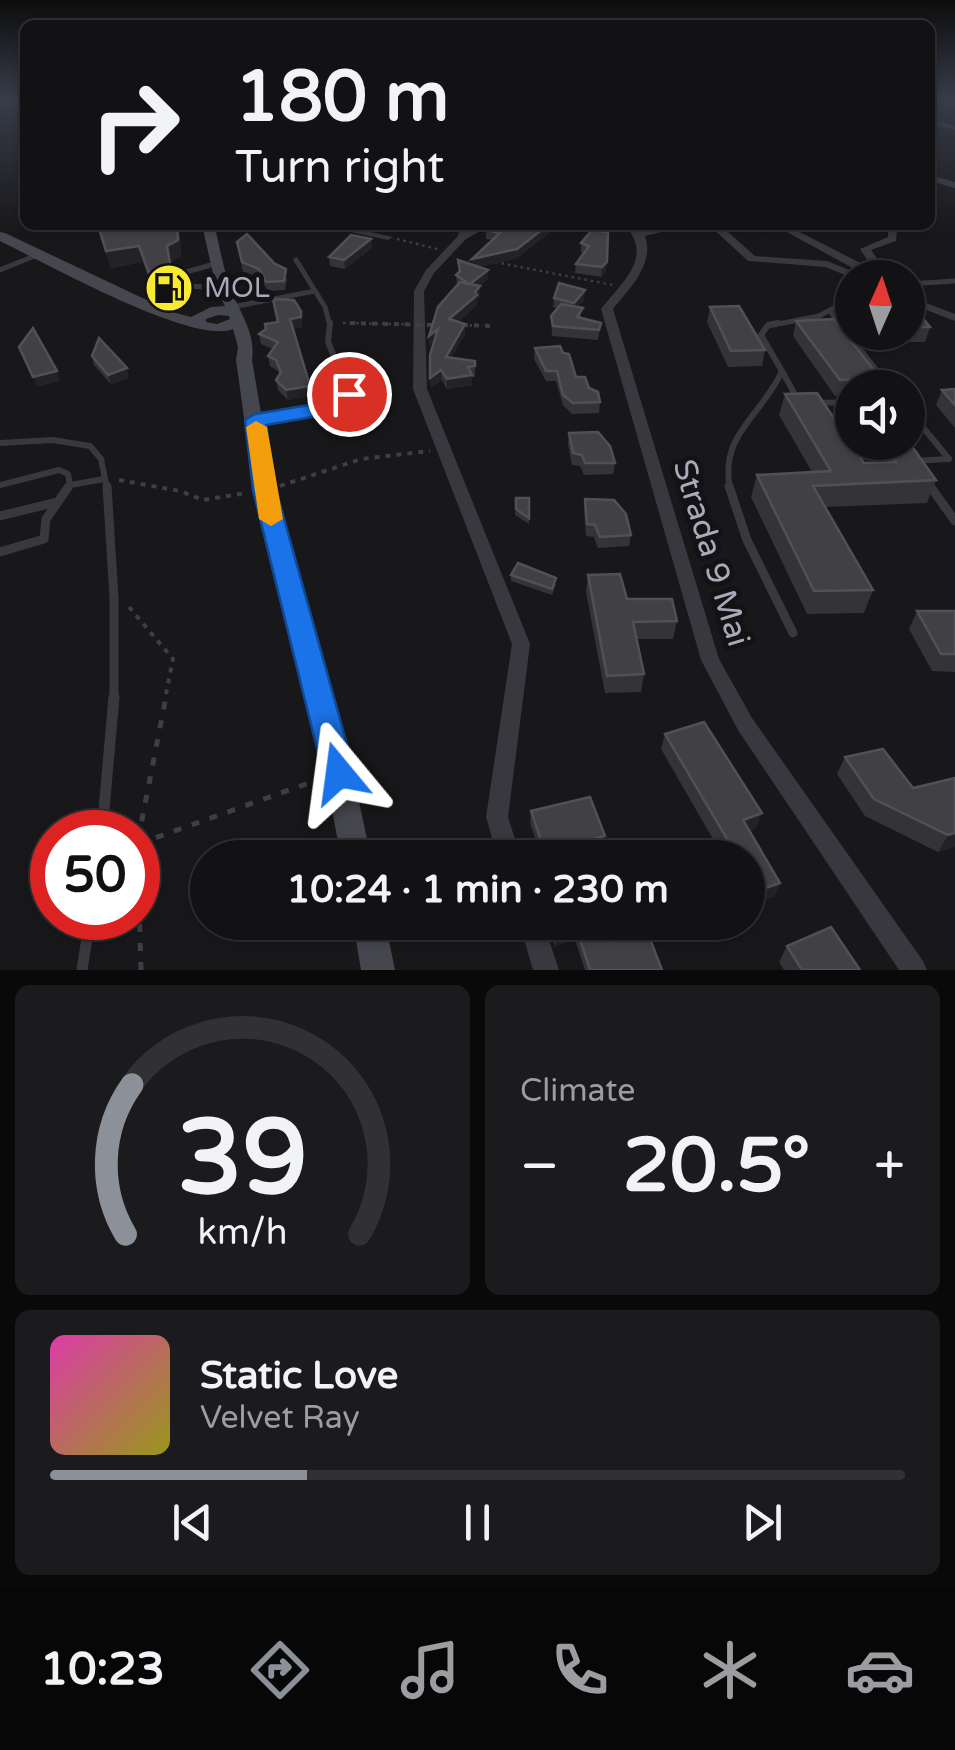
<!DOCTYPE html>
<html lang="en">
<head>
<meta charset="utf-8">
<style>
  :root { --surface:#121113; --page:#1b1a1c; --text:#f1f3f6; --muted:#9c9da0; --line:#313133; --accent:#8c9099 }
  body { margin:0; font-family:"Varela Round",sans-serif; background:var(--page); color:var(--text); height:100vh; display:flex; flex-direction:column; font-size:38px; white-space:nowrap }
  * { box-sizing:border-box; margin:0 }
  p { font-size:32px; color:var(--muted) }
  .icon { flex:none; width:55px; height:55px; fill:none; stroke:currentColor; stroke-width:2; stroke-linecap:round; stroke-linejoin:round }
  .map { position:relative; height:970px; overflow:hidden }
  .side { display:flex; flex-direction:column; gap:15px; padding:15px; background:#0a090a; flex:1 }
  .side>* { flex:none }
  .guide { position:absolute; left:20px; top:20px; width:915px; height:210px; border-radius:15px; box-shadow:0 2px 8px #0004,0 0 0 2px var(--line); background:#121113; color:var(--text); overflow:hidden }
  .needle { width:65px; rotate:3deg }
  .fabs { position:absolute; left:835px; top:260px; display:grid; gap:20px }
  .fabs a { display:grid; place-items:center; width:90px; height:90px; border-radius:50%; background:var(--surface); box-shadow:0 2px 8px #0004,0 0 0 2px var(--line); font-size:50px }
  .speed { position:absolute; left:30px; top:810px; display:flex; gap:20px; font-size:50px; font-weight:700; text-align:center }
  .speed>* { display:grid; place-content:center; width:130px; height:130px; border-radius:50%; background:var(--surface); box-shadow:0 2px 8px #0004,0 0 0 2px var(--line); line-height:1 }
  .speed .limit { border:15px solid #d22; background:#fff; color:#111 }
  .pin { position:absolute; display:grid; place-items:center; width:85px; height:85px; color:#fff; margin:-42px; border:5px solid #fff; border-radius:50%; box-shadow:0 2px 10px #0007 }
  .me { position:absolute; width:110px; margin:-55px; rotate:344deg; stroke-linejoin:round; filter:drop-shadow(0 0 8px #0008) }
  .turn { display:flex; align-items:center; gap:35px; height:210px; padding:0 50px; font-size:45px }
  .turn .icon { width:130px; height:130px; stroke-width:2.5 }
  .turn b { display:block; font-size:70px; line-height:85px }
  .big { font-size:75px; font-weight:700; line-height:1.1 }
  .side .widget { flex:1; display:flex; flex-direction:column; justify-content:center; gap:15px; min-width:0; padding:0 35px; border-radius:15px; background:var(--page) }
  .side .dial { align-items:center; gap:0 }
  .dial svg { height:260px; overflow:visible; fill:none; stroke:var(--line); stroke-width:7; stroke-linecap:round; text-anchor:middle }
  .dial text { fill:var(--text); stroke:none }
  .song { display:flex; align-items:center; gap:30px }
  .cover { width:120px; height:120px; border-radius:15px; background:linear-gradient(135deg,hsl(320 70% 55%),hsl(60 70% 35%)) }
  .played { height:10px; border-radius:5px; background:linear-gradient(90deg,var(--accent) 30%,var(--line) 30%) }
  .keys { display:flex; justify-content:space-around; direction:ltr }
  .heat { display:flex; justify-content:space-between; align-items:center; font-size:55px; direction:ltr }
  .side .tiles { flex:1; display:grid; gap:15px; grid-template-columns:1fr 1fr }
  .widget:last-child { grid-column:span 2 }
  .trip { position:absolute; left:190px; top:840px; width:575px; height:100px; border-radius:50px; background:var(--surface); box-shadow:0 2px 8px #0004,0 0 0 2px var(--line); font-weight:700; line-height:100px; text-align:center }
  .dock { display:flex; height:160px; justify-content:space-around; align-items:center; background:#070708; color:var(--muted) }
  .dock .icon { width:70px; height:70px }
  .dock .active { color:var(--accent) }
  .dock b { font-size:45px; color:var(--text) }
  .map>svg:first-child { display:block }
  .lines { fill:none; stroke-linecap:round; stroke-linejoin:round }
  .path-far2 { stroke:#3e3e45; stroke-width:2.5; stroke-dasharray:2.5 4; stroke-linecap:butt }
  .path-far1 { stroke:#3e3e45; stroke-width:4; stroke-dasharray:5 6; stroke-linecap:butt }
  .path { stroke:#3e3e45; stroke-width:5; stroke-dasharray:8 11; stroke-linecap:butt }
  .lane-far4 { stroke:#39383e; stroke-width:4 }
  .lane-far3 { stroke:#39383e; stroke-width:5 }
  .lane-far2 { stroke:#39383e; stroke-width:6 }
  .lane-far1 { stroke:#39383e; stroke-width:9 }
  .lane { stroke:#39383e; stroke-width:11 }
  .street { fill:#39383e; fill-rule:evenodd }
  .secondary { fill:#46464e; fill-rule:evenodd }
  .path-bridge-far1 { stroke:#3e3e45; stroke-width:2.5; stroke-dasharray:2.5 4; stroke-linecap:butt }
  .path-bridge { stroke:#3e3e45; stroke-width:4; stroke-dasharray:5 6; stroke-linecap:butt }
  .wall { fill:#343337 }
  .shaded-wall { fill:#232225 }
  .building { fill:#404045; stroke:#515057; stroke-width:2.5 }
  .route { fill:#1a73e8; stroke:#114b97; stroke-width:2.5 }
  .slow { fill:#f59e0b }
  .labels { text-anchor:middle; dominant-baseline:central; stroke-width:10; stroke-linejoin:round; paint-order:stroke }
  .far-poi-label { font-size:28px; fill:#a9aab9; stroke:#131214; text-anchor:start }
  .street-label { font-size:32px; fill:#a9aab9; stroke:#131214 }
</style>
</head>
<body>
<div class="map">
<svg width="955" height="970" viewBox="0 0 955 970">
  <rect width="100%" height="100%" fill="#181719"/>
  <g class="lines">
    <g class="path-far2">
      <polyline points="397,239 437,249"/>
      <polyline points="495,262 613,285"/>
    </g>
    <g class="path-far1">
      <polyline points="119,480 180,491 203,500 246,493"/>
      <polyline points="280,486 361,459 430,451"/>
      <polyline points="129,607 173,659 165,699"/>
    </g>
    <g class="path">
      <polyline points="138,840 166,697"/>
      <polyline points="138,844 320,779"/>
      <polyline points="138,867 141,970"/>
    </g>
    <polyline class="lane-far4" points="930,122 955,128"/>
    <g class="lane-far3">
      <polyline points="296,260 325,307 330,326"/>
      <polyline points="218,263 186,272 187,286 224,288"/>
      <polyline points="0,270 37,255"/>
      <polyline points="908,284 955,281"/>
      <polyline points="232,307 315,291"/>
      <polyline points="830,311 841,326"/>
      <polyline points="768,326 819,316 852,298"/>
    </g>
    <g class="lane-far2">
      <polyline points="839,323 890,388"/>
      <polyline points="782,371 799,402"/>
      <polyline points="818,403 852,402"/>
      <polyline points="908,409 949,459"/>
      <polyline points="255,420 339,407 349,393 328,342 330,323"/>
      <polyline points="0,443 52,440 90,446 101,459 107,489"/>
      <polyline points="912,461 949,459"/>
      <polyline points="928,484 932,489"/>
      <polyline points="0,485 59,470 68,474 70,485 104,479"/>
      <polyline points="67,489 70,485"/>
      <path d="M730 489C719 434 762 416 782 371L761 335 768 325 778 323"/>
    </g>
    <g class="lane-far1">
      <polyline points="107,486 114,598 114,699"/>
      <polyline points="729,486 747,540 793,633"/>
      <polyline points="930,486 955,521"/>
      <polyline points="0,516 57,502"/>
      <polyline points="0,552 44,539 46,519 69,486"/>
    </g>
    <g class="lane">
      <polyline points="102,832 114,697"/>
      <polyline points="82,970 90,918"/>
    </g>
    <g class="street">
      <polygon points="9,100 17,100 10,108 4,108"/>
      <polygon points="932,100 955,104 955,108 934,101"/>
      <polygon points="930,175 955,182 955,188 930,181"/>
      <polygon points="232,225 267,225 262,228 210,233 205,230 210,227"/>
      <polygon points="318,225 339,225 393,237 388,240"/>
      <polygon points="460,225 470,225 469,230 479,225 491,225 466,239 434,273 424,291 427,389 530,644 508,817 521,858 498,858 486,817 512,644 413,389 414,291 426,270 458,236"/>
      <path d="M625 225H635L641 231 671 225H691L645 236C655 264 629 289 613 309L719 659 752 718 923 961 927 970H899L738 730 701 660 601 309C622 282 654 258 625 225Z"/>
      <polygon points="709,225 720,225 755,256 827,261 869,278 853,278 825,267 748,261"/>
      <polygon points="774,225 786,225 874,270 860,249 888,237 888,225 901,225 897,228 896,241 871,250 885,269 882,278 871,278"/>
      <polygon points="908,296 955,314 955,321 908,303"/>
      <polygon points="519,922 543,922 559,970 533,970"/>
    </g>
    <g class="secondary">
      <path d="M202 225H214C220 246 223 269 231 290 240 313 256 333 252 360L274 490 353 773 371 858H341L325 773 254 490 236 360 238 347 233 329C193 346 44 262 0 241V232L5 233 172 312 191 317 211 307 225 306 217 291ZM218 315 229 316 230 319 217 324 206 322V319Z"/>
      <polygon points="353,922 385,922 395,970 361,970"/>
    </g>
    <g class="path-bridge-far1">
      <polyline points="343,323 433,325"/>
      <polyline points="463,325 483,326"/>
    </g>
    <g class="path-bridge">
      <polyline points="350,323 433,325"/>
      <polyline points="463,325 493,326"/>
    </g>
  </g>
  <g class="wall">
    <polygon points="97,225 180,234 181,256 171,262 177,298 157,301 143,262 111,268"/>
    <polygon points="486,230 552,231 517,258 479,267 488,270 488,279 479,286 480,296 477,299 477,305 458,322 465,324 465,334 451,358 475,361 475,377 472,377 472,385 447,389 442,380 431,388 433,343 429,346 457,285 456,275 459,273 458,260 472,265 472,259 492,240 486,239"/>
    <polygon points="592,230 606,271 601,277 575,273 576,264 584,253 581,252 581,243"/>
    <polygon points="371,239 372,248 345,269 330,266 329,257"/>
    <polygon points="237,242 287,279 285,290 268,291 261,279 243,272"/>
    <polygon points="585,290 584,300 578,307 582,318 601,323 598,340 552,336 551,316 557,308 553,307 554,298"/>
    <polygon points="908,299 930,327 925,342 888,342 880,332 908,332"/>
    <polygon points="710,307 765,350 762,366 728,367 707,322"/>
    <polygon points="301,311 302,327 293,329 310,386 311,396 288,400 278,390 276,380 279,375 278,371 270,366 268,356 273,349 261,344 259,334 277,322"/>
    <polygon points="796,321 880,378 877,388 852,388 852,431 839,412 844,395 835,396 793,336"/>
    <polygon points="535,348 589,388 600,402 599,413 572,414 563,405 556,381 546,381 534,359"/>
    <polygon points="92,356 129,378 111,384 94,365"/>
    <polygon points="955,389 955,428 936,405 942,390"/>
    <polygon points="785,394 864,463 881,462 886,447 936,480 927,503 825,507 873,590 864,613 807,614 751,497 757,475 812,472 779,415"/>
    <polygon points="569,433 615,463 613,474 584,475 580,466 572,465 568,444"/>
    <polygon points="516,498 529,498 529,524 515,515"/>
    <polygon points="585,499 631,535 629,546 598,548 594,537 586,536 584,510"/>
    <polygon points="511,575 556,584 552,595 511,581"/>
    <polygon points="588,575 627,599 677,621 673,639 637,639 644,674 641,692 605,693 586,592"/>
    <polygon points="917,611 955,611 955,672 932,671 909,629"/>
    <polygon points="665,734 756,828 749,831 780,883 774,897 721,853 661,749"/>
    <polygon points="845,757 913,788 955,778 955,847 938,852 865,816 837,774"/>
    <polygon points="531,811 603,848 578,854 579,858 542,858 530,823"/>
    <polygon points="547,922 605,922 612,941 662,970 585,970 575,940 555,946"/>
    <polygon points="787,946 860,970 784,970 779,962"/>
  </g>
  <g class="shaded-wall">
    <polygon points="177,225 180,234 181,256 171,262 177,298 157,301 153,284"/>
    <polygon points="548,225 552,225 552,231 517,258 472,269 472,259"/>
    <polygon points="371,239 372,248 345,269 344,260"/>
    <polygon points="139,246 143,262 111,268 106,251"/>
    <polygon points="607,262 606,271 601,277 602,267"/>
    <polygon points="488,270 488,279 470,294 470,284"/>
    <polygon points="480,286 480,296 477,299 477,305 449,329 449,319"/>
    <polygon points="585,290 584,300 573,313 574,303"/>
    <polygon points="301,317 302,327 292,329 290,319"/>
    <polygon points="465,324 465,334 446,367 446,357"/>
    <polygon points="438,329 438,339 429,346 429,336"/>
    <polygon points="127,368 129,378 111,384 108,375"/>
    <polygon points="441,370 442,380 431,388 430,378"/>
    <polygon points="57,371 60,381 37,387 33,377"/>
    <polygon points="472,375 472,385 447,389 447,379"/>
    <polygon points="310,386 311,396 288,400 286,390"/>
    <polygon points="762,813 756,828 737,835 743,820"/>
    <polygon points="955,833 955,847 938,852 948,835"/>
    <polygon points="605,836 603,848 573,855 574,844"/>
    <polygon points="780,883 774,897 748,906 748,894"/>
    <polygon points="577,930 575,940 555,946 557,935"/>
  </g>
  <g class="building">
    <polygon points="21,195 25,195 25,210 24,211"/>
    <polygon points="98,225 177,225 178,240 167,246 173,282 153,284 139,246 106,251"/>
    <polygon points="493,225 548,225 517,249 472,259 500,233 486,230"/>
    <polygon points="592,230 608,232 607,262 602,267 576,264 589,246 581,243"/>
    <polygon points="247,234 275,264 286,269 284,281 266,282 259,269 242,262 237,242"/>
    <polygon points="351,235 371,239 344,260 329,257"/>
    <polygon points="458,260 488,270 470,284 480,286 475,292 477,295 449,319 465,324 446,357 475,361 475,366 468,367 472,375 447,379 441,370 430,378 430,355 438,329 429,336 438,307 460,282 469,284 456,275 460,271"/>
    <polygon points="559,283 585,290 574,303 554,298"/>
    <polygon points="273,299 294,300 301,311 301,317 290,319 310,386 286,390 276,380 281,372 276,360 268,356 278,342 259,334 266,329 265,324 278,322"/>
    <polygon points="908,299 930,327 908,327"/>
    <polygon points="561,304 583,308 577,317 601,323 599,330 553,326 551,316"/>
    <polygon points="739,306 765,350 731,351 710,307"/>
    <polygon points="834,319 880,378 840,380 796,321"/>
    <polygon points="33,328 57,371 33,377 19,347"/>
    <polygon points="99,338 127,368 108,375 92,356"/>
    <polygon points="560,346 563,353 569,354 576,377 585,377 589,388 598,392 600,402 573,403 563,395 557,371 546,371 535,348"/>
    <polygon points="955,389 955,405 942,390"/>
    <polygon points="845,391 852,391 852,401"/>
    <polygon points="817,393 864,463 896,462 886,447 911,445 936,480 813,486 873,590 814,591 757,475 831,471 785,394"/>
    <polygon points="598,432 610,446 615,463 585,463 582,455 573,453 569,433"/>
    <polygon points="516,498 529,498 529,518 516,509"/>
    <polygon points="585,499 614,500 626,514 631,535 600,537 595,525 587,524"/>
    <polygon points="518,563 556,578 552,589 511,575"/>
    <polygon points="620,574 627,599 672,599 677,621 633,622 644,674 607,676 588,575"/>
    <polygon points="917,611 955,611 955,654 941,654"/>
    <polygon points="704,722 762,813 743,820 780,883 748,894 748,858 706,858 733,849 665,734"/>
    <polygon points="883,749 913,788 955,778 955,833 948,835 874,799 845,757"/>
    <polygon points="590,797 605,836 574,844 579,858 547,858 531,811"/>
    <polygon points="552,922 605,922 612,941 647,931 662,970 590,970 577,930 557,935"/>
    <polygon points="831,927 860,970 802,970 787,946"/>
  </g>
  <linearGradient id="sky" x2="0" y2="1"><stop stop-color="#0d0d0e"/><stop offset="0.42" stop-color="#373c49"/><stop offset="1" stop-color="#373c49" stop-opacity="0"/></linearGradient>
  <rect width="955" height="236" fill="url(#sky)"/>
  <polygon class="route" points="349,388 359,394 353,406 346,411 266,425 276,490 355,773 350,783 339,787 328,783 323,773 253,490 245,420 255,414 333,401 342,389"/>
  <polygon class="slow" points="256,421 267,427 283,519 271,526 259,519 246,427"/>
  <defs>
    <g id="fuel-disc" transform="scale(2.5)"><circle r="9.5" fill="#f6ea32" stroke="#131214"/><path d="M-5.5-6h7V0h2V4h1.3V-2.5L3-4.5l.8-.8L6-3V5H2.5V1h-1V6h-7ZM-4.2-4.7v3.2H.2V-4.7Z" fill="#111"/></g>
  </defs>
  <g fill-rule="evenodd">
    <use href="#fuel-disc" x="169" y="288"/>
  </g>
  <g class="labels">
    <g class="far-poi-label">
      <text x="204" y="288">MOL</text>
    </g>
    <g class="street-label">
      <text transform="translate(711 553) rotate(73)">Strada 9 Mai</text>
    </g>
  </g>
</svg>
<div class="fabs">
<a><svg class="needle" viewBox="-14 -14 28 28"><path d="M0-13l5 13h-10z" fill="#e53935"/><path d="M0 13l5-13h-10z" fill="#9c9da0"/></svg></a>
<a><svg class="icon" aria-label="sound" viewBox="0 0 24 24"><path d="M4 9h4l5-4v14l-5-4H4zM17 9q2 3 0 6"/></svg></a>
</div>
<div class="speed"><div class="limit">50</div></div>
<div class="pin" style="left:349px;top:394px;background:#d93025"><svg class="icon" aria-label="arrive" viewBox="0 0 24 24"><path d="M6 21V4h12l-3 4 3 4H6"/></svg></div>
<svg class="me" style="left:339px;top:773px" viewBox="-20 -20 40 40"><path d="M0-17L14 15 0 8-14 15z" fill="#1a73e8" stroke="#fff" stroke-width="4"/></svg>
<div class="trip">10:24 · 1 min · 230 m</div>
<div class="guide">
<div class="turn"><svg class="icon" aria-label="right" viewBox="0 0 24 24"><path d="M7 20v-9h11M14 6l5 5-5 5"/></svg><div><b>180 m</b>Turn right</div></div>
</div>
</div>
<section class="side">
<div class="tiles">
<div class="widget dial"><svg viewBox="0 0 100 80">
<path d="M14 69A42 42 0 1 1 86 69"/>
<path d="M14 69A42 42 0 0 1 16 23" stroke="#8c9099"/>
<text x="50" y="56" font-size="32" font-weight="700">39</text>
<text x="50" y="72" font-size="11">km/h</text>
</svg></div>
<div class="widget"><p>Climate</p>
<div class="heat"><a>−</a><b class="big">20.5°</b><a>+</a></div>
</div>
<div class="widget">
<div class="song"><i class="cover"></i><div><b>Static Love</b><p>Velvet Ray</p></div></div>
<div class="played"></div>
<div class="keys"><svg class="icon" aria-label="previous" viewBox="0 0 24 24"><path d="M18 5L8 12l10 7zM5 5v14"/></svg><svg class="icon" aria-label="pause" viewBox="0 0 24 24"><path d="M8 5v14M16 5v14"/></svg><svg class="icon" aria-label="next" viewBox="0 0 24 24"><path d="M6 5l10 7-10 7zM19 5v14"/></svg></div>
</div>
</div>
</section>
<nav class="dock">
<b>10:23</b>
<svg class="icon active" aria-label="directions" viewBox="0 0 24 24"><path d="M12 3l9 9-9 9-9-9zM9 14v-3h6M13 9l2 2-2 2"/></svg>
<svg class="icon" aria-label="music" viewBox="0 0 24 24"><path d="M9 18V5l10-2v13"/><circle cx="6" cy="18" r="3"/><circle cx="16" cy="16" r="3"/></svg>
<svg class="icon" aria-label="phone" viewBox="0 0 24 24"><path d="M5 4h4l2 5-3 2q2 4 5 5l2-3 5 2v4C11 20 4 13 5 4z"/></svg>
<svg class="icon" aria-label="climate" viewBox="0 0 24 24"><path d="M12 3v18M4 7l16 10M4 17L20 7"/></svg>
<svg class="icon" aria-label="car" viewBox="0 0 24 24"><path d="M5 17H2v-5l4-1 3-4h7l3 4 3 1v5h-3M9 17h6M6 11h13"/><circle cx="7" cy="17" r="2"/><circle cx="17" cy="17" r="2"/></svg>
</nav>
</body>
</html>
